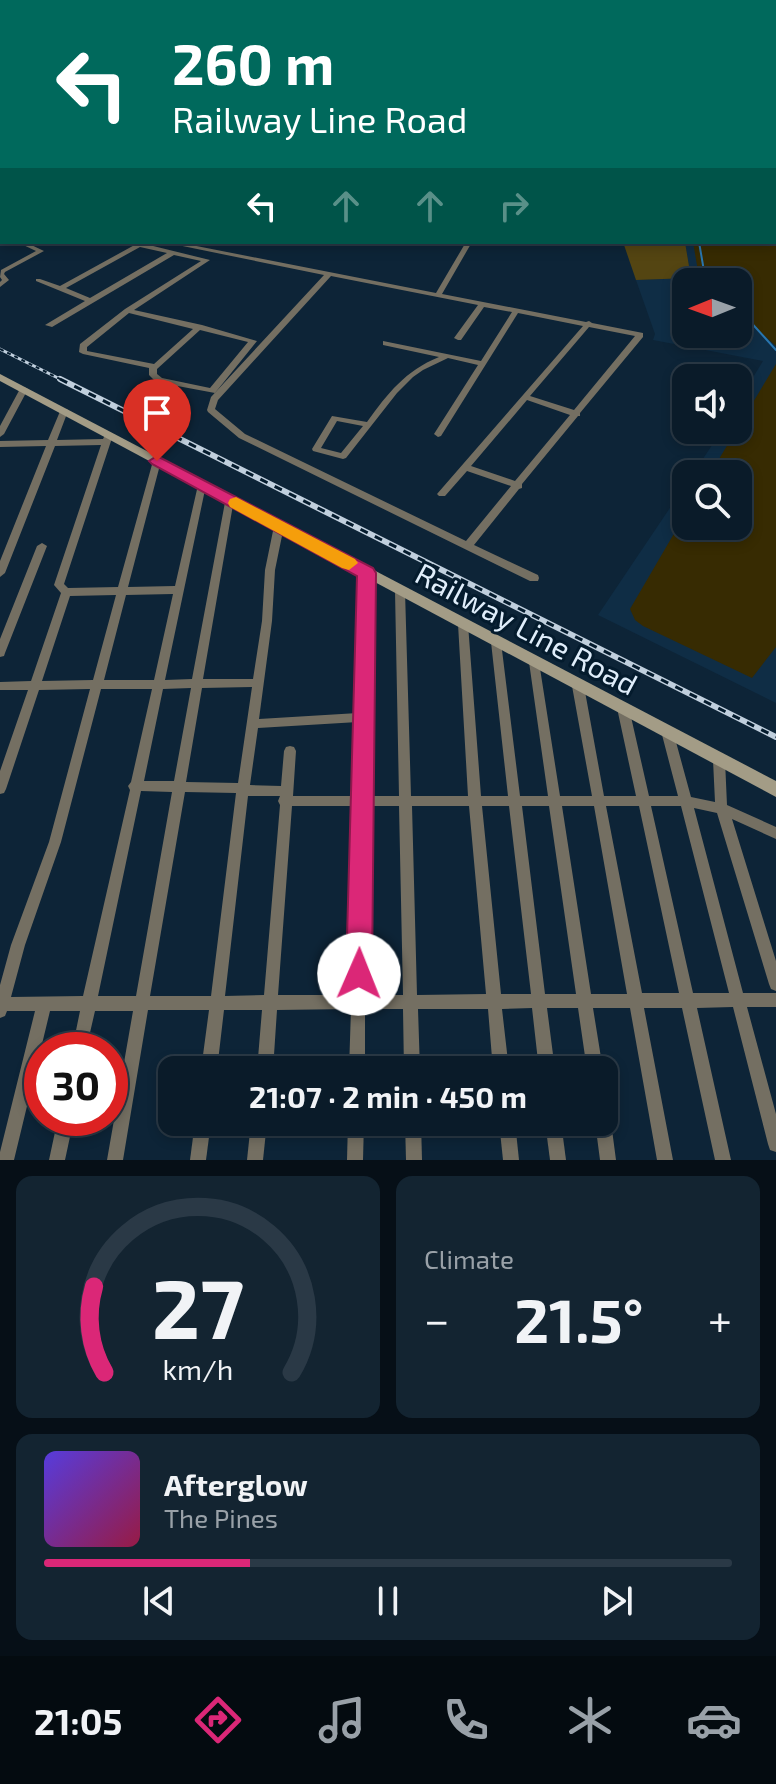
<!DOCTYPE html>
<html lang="en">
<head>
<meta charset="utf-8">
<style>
  :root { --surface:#0a1b29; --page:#132431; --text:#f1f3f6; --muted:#99a1a8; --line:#2a3946; --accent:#db2777 }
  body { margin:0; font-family:"Exo 2",sans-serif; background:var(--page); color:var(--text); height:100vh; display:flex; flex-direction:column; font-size:30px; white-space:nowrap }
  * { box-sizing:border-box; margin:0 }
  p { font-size:26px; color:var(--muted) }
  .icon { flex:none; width:44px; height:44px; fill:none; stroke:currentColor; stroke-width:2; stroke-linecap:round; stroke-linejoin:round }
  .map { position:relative; height:1160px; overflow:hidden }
  .panel { display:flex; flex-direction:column; gap:16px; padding:16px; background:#060f17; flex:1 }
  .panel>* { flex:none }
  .guide { position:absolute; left:0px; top:0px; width:776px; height:244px; box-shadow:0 4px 12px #0003,0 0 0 2px var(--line); background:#00695c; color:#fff; overflow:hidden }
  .needle { width:52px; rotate:269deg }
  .fabs { position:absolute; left:672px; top:268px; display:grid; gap:16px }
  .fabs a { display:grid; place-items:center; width:80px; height:80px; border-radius:16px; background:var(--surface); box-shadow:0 4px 12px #0003,0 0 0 2px var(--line); font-size:40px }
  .speed { position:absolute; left:24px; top:1032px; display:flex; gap:16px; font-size:40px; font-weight:700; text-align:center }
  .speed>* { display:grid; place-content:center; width:104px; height:104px; border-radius:50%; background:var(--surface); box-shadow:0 4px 12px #0003,0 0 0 2px var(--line); line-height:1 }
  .speed .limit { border:12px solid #d22; background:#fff; color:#111 }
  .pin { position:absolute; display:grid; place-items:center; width:68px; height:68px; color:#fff; margin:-82px -34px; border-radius:50% 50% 50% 0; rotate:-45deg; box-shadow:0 0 8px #0007 }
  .pin .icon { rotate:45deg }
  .me { position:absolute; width:88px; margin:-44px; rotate:1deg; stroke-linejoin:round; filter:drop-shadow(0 0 6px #0008) }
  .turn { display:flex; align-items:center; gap:28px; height:168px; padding:0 40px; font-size:36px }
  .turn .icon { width:104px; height:104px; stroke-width:2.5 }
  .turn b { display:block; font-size:56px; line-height:68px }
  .lanes { display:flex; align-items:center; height:76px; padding:0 40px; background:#0003; justify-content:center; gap:40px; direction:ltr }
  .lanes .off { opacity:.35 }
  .big { font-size:60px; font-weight:700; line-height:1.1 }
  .panel .tile { flex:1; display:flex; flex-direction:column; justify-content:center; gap:12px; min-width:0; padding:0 28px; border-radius:16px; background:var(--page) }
  .panel .dial { align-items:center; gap:0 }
  .dial svg { height:208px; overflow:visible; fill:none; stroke:var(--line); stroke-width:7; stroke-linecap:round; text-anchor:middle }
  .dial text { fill:var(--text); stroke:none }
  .song { display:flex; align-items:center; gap:24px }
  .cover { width:96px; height:96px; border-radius:12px; background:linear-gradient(135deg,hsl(250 70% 55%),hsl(340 70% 35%)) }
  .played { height:8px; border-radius:4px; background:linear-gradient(90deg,var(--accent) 30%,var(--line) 30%) }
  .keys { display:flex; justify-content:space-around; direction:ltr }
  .heat { display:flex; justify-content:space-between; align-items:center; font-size:44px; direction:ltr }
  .panel .tiles { flex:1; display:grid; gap:16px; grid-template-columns:1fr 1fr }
  .tile:last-child { grid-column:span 2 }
  .trip { position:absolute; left:158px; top:1056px; width:460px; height:80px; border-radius:16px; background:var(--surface); box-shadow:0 4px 12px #0003,0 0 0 2px var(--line); font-weight:700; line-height:80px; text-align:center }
  .dock { display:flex; height:128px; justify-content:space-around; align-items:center; background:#040b10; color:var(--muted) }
  .dock .icon { width:56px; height:56px }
  .dock .current { color:var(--accent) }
  .dock b { font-size:36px; color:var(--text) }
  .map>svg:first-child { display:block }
  .built { fill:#0f2d45; fill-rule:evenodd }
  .green { fill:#372b02 }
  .forest { fill:#544512 }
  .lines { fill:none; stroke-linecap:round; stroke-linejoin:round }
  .stream { stroke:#2976af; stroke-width:2 }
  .taxiway { fill:#667a8a; fill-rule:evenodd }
  .runway { fill:#667a8a; fill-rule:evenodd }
  .street { fill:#746f62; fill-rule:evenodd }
  .secondary { fill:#a39c86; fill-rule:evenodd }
  .primary { fill:#c7bea2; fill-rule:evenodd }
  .rail-far1-casing { stroke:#c0cfdd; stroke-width:3 }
  .rail-casing { stroke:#c0cfdd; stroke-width:6 }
  .rail-far1 { stroke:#041b2d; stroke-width:2; stroke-dasharray:4; stroke-linecap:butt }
  .rail { stroke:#041b2d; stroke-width:3; stroke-dasharray:8; stroke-linecap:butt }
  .shaded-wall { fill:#2b3c4a }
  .route { fill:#db2777; stroke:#8e194d; stroke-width:2 }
  .slow { fill:#f59e0b }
  .labels { text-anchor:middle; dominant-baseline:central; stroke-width:6; stroke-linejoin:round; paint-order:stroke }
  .street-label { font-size:30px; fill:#e0eefb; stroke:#041b2d }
</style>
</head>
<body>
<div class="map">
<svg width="776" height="1160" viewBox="0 0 776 1160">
  <rect width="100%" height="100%" fill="#0d2437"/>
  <path class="built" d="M538 0H776V703L598 615 686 484V526H738V474H693L722 430H738V402L763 361 653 340 655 334 636 280 691 278 685 242H774V2ZM686 282H738V334H686Z"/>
  <g class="green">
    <polygon points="774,112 776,115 776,346 738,312 738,282 704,282 699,277 693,242 774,242"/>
    <polygon points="776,364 776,647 752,678 643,626 635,620 630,609 686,513 686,526 738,526 738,474 710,474"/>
  </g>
  <polygon class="forest" points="623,242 685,242 691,278 636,280"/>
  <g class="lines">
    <g class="stream">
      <polyline points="699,242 704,271"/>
      <polyline points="708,275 714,282"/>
      <polyline points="738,308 776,350"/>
    </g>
    <g class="taxiway">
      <polygon points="568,0 578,0 579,2 569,2"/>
      <polygon points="703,0 715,0 716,2 704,2"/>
      <polygon points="774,27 776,28 776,36 774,35"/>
      <rect x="774" y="84" width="2" height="9"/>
    </g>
    <g class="runway">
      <polygon points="690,0 717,0 719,2 691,2"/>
      <polygon points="774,74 776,75 776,97 774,97"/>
    </g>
    <g class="street">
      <polygon points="407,0 411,0 412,2 408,2"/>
      <rect x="469" y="0" width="4" height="2"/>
      <rect x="498" y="0" width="4" height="2"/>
      <polygon points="2,208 2,212 0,213 0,209"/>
      <polygon points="0,233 2,234 2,238 0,237"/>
      <polygon points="17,242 25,242 44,251 5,272 4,274 9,280 0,287 0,282 2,280 0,277 1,270 36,251"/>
      <path d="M140 242H146L145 244 210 260 134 310 202 325 257 341 215 393 156 382 149 375V368L83 354 79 352 80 344 125 309 201 261 174 255 52 327 45 325 85 301 36 281V279H40L60 286ZM140 247 167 253 90 298 66 288ZM129 313 193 329 154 364 87 351V347ZM200 330 248 342 210 388 162 378 157 374V369Z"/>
      <path d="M163 242H176L436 293 466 242H472L442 294 586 322 589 321 592 323 643 333V337L580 413V416H578L522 484V488L519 489 474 545 538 575 539 578 538 581H530L239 438 208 412 207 410 211 397 324 275ZM331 276 478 305 454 338 458 340H461L484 307 512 312 481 361 383 341V345L439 357C405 371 388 393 367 422L332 416 312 449 313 451 343 459 346 458 397 393 413 377 423 370 448 358 478 365 434 434 438 437 441 436 518 313 583 326 437 494 439 496H445L467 471 511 486 466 541 245 434 215 409 218 400ZM589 327 635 336 574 410 530 396ZM527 400 570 415 515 481 471 466ZM337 421 363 426 341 453 321 448Z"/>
      <polygon points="21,387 24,387 28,389 4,434 0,437 0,426"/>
      <path d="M61 409H67L68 411 57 440 103 439 106 433H112L113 435 64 584 68 588 118 587 153 461 157 458 161 461 128 587 175 586 198 485 202 482 206 485 165 680 192 679 226 497H232L234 499 203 679H253L262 621 265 570 274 526 279 523 284 526 275 570 272 621 259 719 358 713 362 573 363 570H371L372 573 369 796H399L395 591 400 587 405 591 411 796H468L458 624 459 621H467L468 624 481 796H508L491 642 492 639H500L501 642 520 796H548L529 662 530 659H538L539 662 560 796H592L572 686 574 683 578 682 582 683 584 686 604 796H636L617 708 619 705 623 703 627 705 629 708 649 796H678L661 731 663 728 667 726 671 728 673 731 691 797 715 802 713 760 715 756 719 755 723 756 725 760 727 805 776 827V839L732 819 776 961V991L771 989 769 984 717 813 694 808 743 993H776V1007H747L776 1114V1152L770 1150 768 1144 733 1007 697 1008 731 1160H715L682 1008H644L673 1160H657L630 1008H593L603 1070H587L578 1008H547L555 1070H539L532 1008 502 1009 509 1070H493L488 1009H418L420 1070H404L403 1009H365V1070H349L351 1009 277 1010 273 1070H257L262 1010H224L217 1070H201L209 1010H148L123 1160H107L133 1011H95L86 1050H72L80 1011H50L14 1160H0V1152L35 1011H7L5 1016 0 1018V985L11 945 49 842 90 689 39 690 6 789 4 793 0 794V771L28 690H0V682L31 681 61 593 54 585 101 445 55 446 5 573 0 577V561L46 446 0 447V441L48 440ZM173 594 154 680H104L126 595ZM116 595 93 680 42 681 70 596ZM252 687 238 783 186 782 202 688ZM191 688 174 781H144L163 689ZM101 689H152L131 782 128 786 130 790 83 996 11 997 25 945 61 842ZM358 722 356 796H293L296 751 294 747 290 746 286 747 284 751 281 786 250 785 258 728ZM141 791 172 792 136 996H98ZM185 792 236 793 211 996H150ZM248 796H280L278 801 280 805 264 995 225 996ZM292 806H356L351 995H278ZM369 806H399L403 995H366ZM412 806H469L486 994 417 995ZM482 806H509L531 994H501ZM522 806H549L576 994H545ZM562 806H594L627 994H591ZM606 806H639L679 993H642ZM651 806H681L729 993H693Z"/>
      <polygon points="42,543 47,546 5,653 4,656 0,657 0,639 37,546"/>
      <polygon points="604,1115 609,1116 611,1122 616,1160 600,1160 595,1122 604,1122"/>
      <polygon points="58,1118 74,1118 65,1160 49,1160"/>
      <polygon points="195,1122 211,1122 206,1160 190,1160"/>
      <polygon points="251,1122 267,1122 263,1160 247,1160"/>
      <polygon points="348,1122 364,1122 363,1160 347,1160"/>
      <polygon points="405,1122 421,1122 422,1160 406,1160"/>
      <polygon points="499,1122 515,1122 519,1160 503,1160"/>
      <polygon points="545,1122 561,1122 566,1160 550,1160"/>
    </g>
    <g class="secondary">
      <polygon points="2,55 2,59 0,60 0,56"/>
      <polygon points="0,374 776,781 776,797 0,381"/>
    </g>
    <g class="primary">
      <polygon points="28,0 26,2 18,2 20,0"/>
      <polygon points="2,6 2,10 0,11 0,7"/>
    </g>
    <g class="rail-far1-casing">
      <polyline id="rail-far1" points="0,349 64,381"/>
    </g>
    <g class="rail-casing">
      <polyline id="rail" points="60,379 776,737"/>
    </g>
    <use href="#rail-far1" class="rail-far1"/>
    <use href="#rail" class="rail"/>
  </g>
  <polygon class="shaded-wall" points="2,37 2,52 0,53 0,38"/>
  <polygon class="route" points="157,456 373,568 376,573 372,974 368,983 359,987 349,983 346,974 357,576 152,464 149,461"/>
  <polygon class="slow" points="236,497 355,559 358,563 349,570 342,568 230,507 228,503 230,499"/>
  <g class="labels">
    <g class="street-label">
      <text transform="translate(527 628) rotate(28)">Railway Line Road</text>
    </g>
  </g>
</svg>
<div class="fabs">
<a><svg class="needle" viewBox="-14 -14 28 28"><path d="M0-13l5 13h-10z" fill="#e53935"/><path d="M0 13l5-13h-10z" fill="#99a1a8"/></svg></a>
<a><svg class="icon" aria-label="sound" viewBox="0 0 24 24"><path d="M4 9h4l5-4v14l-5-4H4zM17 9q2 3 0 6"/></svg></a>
<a><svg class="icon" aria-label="search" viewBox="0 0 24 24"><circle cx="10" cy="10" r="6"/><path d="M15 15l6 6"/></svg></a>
</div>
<div class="speed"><div class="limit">30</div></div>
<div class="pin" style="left:157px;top:461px;background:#d93025"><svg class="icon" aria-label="arrive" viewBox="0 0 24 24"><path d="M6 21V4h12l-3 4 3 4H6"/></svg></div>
<svg class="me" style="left:359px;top:974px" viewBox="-20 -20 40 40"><circle r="19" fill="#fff"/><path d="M0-13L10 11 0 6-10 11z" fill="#db2777"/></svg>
<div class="trip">21:07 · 2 min · 450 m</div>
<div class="guide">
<div class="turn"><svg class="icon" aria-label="left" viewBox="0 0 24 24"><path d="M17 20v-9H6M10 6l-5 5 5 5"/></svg><div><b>260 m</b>Railway Line Road</div></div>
<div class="lanes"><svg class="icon" aria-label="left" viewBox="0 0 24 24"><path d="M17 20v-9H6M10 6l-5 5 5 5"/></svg><svg class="icon off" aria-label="ahead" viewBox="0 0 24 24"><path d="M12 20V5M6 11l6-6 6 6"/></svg><svg class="icon off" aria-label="ahead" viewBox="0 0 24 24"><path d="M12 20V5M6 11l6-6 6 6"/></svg><svg class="icon off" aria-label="right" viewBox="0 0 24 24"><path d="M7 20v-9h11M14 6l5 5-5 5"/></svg></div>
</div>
</div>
<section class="panel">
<div class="tiles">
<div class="tile dial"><svg viewBox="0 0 100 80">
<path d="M14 69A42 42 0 1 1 86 69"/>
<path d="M14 69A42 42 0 0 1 10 36" stroke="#db2777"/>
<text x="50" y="56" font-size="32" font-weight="700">27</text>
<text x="50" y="72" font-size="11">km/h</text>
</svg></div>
<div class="tile"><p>Climate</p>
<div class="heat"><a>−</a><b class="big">21.5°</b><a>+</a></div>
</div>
<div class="tile">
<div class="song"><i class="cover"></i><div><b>Afterglow</b><p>The Pines</p></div></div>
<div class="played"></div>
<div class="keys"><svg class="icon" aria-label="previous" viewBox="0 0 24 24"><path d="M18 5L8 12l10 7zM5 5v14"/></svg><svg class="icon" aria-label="pause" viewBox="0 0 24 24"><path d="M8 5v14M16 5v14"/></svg><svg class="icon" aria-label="next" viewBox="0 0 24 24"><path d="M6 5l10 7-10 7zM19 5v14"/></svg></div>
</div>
</div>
</section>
<nav class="dock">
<b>21:05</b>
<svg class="icon current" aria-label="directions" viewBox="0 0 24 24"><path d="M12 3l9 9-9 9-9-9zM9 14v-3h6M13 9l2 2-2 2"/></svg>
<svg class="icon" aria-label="music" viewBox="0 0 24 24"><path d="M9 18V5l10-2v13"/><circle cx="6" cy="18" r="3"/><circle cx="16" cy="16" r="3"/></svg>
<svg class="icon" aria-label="phone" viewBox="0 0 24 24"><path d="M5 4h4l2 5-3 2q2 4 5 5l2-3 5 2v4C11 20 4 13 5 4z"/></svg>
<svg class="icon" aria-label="climate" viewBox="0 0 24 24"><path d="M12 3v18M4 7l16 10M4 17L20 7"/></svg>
<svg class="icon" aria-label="car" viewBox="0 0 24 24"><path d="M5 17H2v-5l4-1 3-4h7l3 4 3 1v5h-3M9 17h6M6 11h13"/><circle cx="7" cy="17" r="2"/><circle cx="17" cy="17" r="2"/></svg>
</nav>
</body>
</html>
